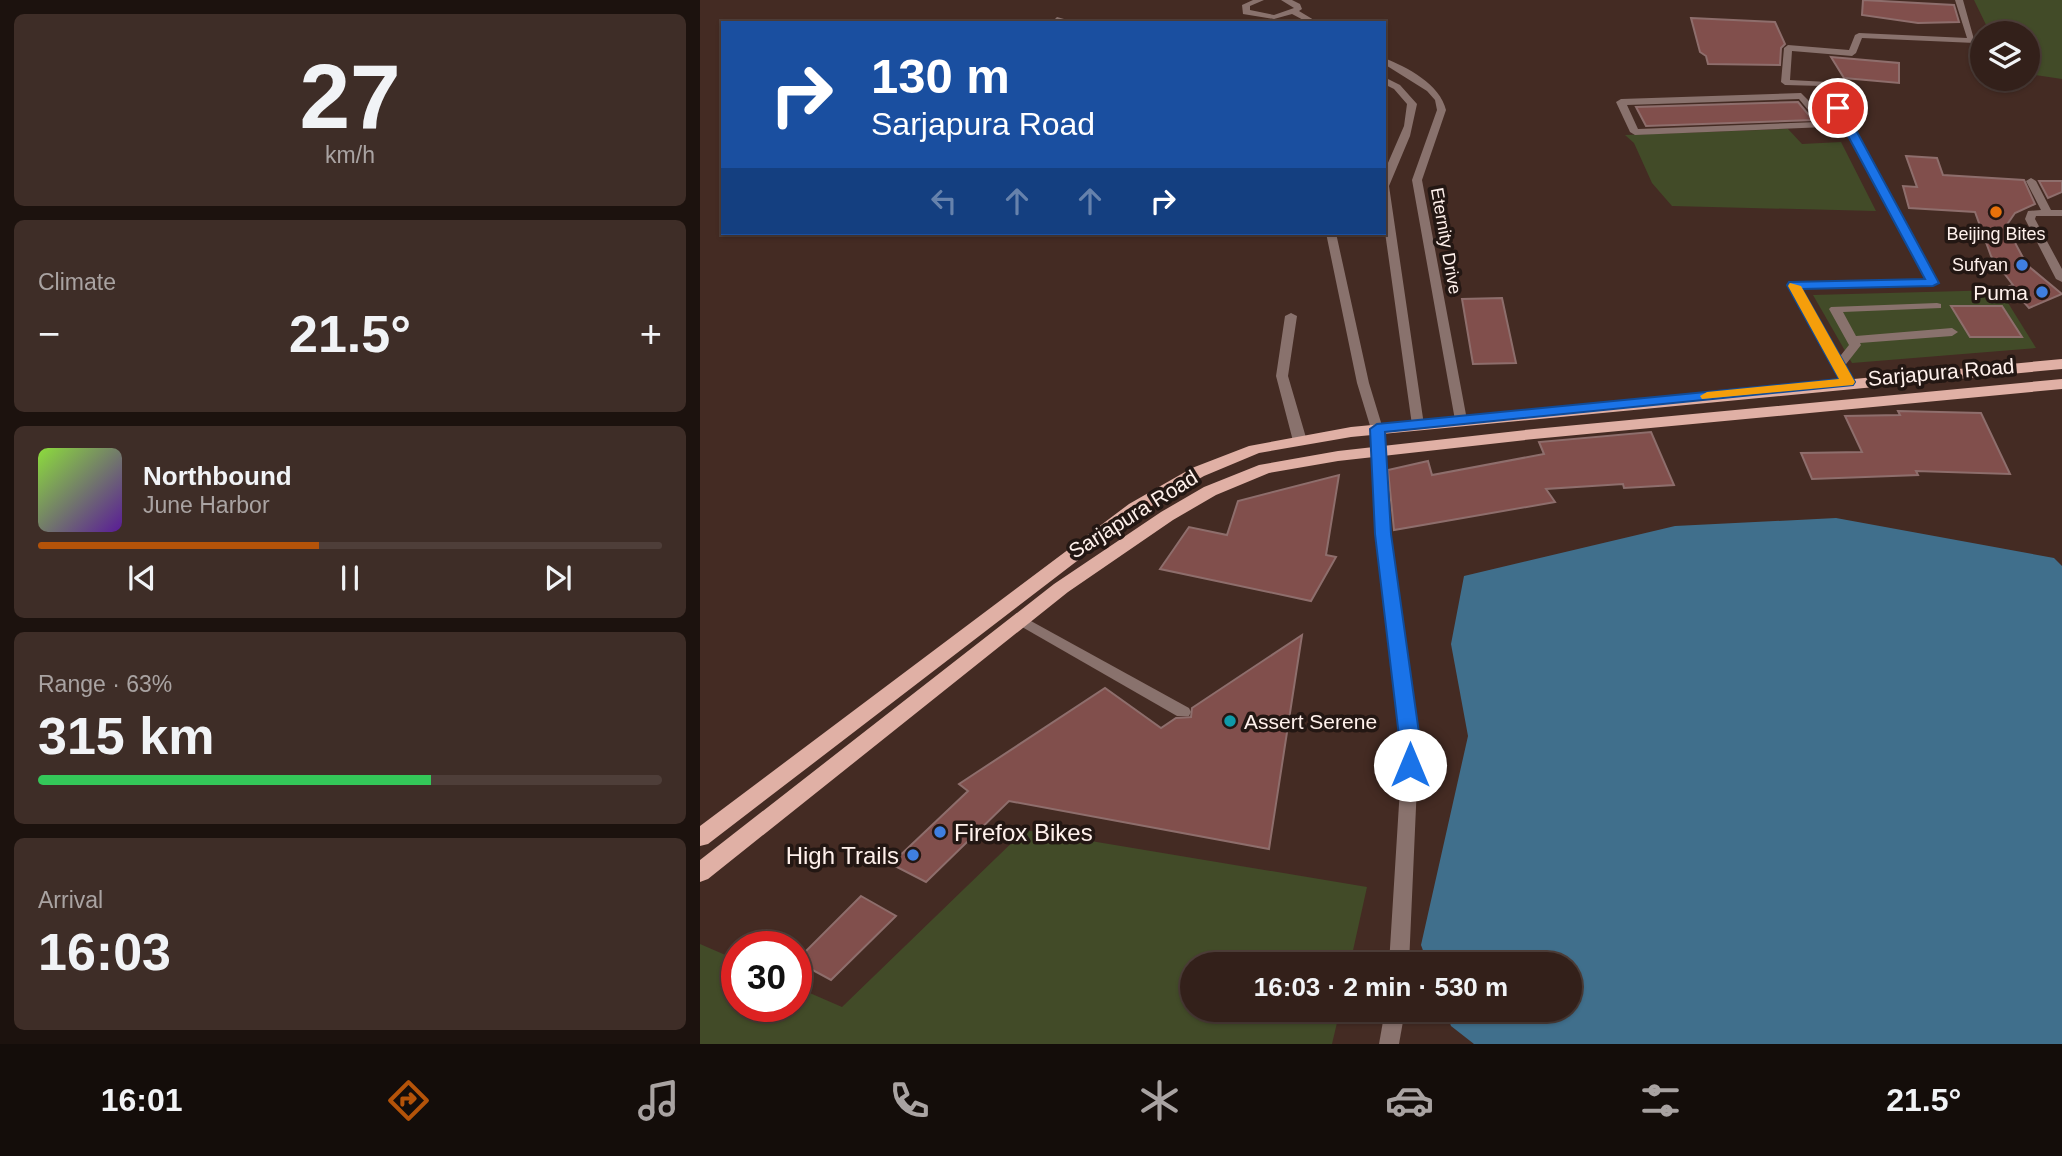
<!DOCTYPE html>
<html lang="en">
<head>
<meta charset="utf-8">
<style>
  :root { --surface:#33201a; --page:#3e2d27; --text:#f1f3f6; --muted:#a9a3a2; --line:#4e3e39; --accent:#b45309 }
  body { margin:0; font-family:Helvetica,sans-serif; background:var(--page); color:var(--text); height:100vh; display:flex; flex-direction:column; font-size:26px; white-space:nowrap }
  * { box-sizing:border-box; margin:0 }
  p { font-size:23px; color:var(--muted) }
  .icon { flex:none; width:38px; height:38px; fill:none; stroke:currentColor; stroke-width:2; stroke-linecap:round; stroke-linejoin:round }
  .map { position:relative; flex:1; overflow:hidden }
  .side { display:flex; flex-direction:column; gap:14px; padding:14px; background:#1c120e; width:700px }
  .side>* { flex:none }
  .top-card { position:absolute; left:21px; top:21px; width:665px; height:214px; border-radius:0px; box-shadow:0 2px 5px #0004,0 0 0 2px var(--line); background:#1a4fa0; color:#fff; overflow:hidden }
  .controls { position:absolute; left:1270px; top:21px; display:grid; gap:14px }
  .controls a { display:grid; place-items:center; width:70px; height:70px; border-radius:50%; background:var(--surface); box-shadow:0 2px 5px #0004,0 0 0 2px var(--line); font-size:35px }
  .speed { position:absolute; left:21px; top:931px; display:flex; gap:14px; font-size:35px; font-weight:700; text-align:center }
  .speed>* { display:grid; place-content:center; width:91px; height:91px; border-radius:50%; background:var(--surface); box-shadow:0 2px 5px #0004,0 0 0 2px var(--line); line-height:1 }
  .speed .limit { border:10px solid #d22; background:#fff; color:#111 }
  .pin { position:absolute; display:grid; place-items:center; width:60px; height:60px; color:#fff; margin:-30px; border:4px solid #fff; border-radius:50%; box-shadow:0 2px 7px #0007 }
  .me { position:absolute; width:77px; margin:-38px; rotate:0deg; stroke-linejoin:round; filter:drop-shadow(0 0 5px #0008) }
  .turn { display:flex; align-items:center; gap:24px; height:147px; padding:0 35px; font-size:32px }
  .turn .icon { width:91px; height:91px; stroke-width:2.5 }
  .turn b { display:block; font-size:49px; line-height:60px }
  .lanes { display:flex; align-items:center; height:66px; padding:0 35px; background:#0003; justify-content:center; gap:35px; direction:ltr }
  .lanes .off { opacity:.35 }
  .big { font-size:52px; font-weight:700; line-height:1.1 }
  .side .card { flex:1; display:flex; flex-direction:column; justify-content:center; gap:10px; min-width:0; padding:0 24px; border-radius:10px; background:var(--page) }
  .side .dial { align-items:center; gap:0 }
  .dial b { font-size:91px; line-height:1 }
  .song { display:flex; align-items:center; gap:21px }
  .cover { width:84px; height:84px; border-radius:10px; background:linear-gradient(135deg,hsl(90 70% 55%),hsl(270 70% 35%)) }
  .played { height:7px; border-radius:4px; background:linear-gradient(90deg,var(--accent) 45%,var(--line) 45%) }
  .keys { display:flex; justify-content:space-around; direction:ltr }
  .heat { display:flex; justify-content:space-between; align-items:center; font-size:38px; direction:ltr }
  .charge { height:10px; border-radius:5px; background:linear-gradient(90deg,#34c759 63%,var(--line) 0) }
  .trip { position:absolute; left:480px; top:952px; width:402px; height:70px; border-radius:35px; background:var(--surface); box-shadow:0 2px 5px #0004,0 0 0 2px var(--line); font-weight:700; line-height:70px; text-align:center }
  .tabs { display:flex; height:112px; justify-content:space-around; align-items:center; background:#140d0a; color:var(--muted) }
  .tabs .icon { width:49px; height:49px }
  .tabs .active { color:var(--accent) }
  .tabs b { font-size:32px; color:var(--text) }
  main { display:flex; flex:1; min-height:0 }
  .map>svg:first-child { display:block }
  .green { fill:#424b28 }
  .water { fill:#406f8c }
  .building { fill:#814f4c; stroke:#8e6e6c; stroke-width:2 }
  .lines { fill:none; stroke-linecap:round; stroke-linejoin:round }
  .service { fill:#89726d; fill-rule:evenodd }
  .minor { fill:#89726d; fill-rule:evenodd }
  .tertiary { fill:#89726d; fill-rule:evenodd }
  .primary { fill:#e0b0a5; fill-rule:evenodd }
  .route { fill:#1a73e8; stroke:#114b97; stroke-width:2 }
  .slow { fill:#f59e0b }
  .food-dot { fill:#e8710a; stroke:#231713; stroke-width:2.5 }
  .shop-dot { fill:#3f7fe0; stroke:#231713; stroke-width:2.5 }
  .culture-dot { fill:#0f9aa8; stroke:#231713; stroke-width:2.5 }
  .labels { text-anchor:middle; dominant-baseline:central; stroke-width:7; stroke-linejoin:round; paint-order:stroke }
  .far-poi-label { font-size:18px; fill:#fff1ec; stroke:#231713 }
  .far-street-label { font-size:18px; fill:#fff1ec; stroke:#231713 }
  .poi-label { font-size:21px; fill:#fff1ec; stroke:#231713; text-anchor:end }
  .street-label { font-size:21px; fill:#fff1ec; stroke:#231713 }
  .near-poi-label { font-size:24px; fill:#fff1ec; stroke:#231713; text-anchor:start }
</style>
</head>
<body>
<main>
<section class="side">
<div class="card dial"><b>27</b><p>km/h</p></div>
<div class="card"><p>Climate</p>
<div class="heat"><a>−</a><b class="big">21.5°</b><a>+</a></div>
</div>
<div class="card">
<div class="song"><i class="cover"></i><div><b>Northbound</b><p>June Harbor</p></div></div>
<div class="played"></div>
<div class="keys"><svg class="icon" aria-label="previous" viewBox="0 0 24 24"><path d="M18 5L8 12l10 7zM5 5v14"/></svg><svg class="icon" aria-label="pause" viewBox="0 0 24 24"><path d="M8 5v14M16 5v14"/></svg><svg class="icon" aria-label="next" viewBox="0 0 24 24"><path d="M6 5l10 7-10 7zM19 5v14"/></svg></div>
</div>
<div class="card"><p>Range · 63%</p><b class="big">315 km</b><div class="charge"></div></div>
<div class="card"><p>Arrival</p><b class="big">16:03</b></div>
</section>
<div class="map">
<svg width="1362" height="1044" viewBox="0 0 1362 1044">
  <rect width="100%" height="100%" fill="#442b23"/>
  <g class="green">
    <polygon points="1274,0 1362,0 1362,79 1328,74 1328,33 1290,33"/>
    <polygon points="1088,129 1102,144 1141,142 1176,211 972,206 952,183 934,143 925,135"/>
    <polygon points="1300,290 1336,348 1152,363 1113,295"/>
    <polygon points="325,830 667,887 650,964 492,964 492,1010 640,1010 632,1044 0,1044 0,944 37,960 37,1006 96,1006 96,987 142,1007"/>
  </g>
  <polygon class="water" points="1136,518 1354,558 1362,566 1362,1044 774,1044 751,1026 745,1010 870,1010 870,964 728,964 721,945 768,736 751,644 764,576 975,526"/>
  <g class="building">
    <polygon points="1163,0 1254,5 1259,22 1218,23 1162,15"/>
    <polygon points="991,18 1075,22 1085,44 1081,48 1080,65 1008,64 1006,56 1000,52"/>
    <polygon points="1131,57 1199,63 1199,83 1144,78"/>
    <polygon points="1098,102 1113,120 946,126 936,107"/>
    <polygon points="1206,156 1237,158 1243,175 1324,180 1335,204 1315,213 1306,226 1327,265 1362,294 1329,308 1310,286 1313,285 1291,256 1275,212 1209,208 1203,186 1217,187"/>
    <polygon points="1339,181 1362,181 1362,192 1348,198"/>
    <polygon points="802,298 816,363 773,364 762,299"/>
    <polygon points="1251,306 1302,306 1322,337 1270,337"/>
    <polygon points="1198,411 1281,413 1310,474 1216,471 1218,475 1112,479 1101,453 1162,452 1145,416 1200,415"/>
    <polygon points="951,432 974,485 924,488 923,484 846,489 855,502 694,530 688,470 728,461 732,475 844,454 839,442"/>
    <polygon points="639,475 626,555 636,557 611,601 460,569 489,527 527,535 538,501"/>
    <polygon points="602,635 569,849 309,801 226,882 191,864 268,791 259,784 405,688 461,728 476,718 491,717 492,708"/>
    <polygon points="161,896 196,916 131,980 96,961"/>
  </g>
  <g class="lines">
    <g class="service">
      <polygon points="357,17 364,19 360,23 351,23"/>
      <polygon points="1331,178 1336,181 1351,210 1362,210 1362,216 1336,216 1335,219 1362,269 1362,282 1356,279 1325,219 1328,211 1341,210 1326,181"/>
      <polygon points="1237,303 1241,304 1241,308 1143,312 1156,336 1252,328 1258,332 1252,336 1160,343 1161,345 1143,368 1135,368 1133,365 1149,345 1129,309 1131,307"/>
      <polygon points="591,313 597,316 588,376 607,441 600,445 593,441 576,376 585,316"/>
      <polygon points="320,615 489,708 491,712 489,716 477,716 315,623 312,620 315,617"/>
    </g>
    <g class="minor">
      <polygon points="1255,0 1263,0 1275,43 1162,38 1156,53 1152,56 1092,51 1090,80 1128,82 1239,283 1233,286 1101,288 1154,382 1152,385 1144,385 1088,285 1090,283 1226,280 1122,86 1085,85 1081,82 1084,48 1088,45 1149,50 1155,35 1159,33 1267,38"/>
      <path d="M1101 93 1124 116 1126 127 935 135 930 132 916 102 921 99ZM1099 99 1118 122 938 129 927 105Z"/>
      <polygon points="626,233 636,233 669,383 683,429 690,534 719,740 709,964 689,964 703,740 676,534 671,429 657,383"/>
      <polygon points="685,1010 705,1010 699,1044 679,1044"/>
    </g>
    <g class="tertiary">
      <polygon points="553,0 564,0 550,6 550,10 574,15 594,8 581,0 592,0 600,4 602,9 599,11 619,23 609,23 592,14 574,19 543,14 542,5"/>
      <path d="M684 58C707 67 740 84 746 110L722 180 767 420 761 424 755 420 712 180 737 110 735 100 727 91 684 64Z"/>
      <polygon points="684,77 700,85 717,104 710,136 689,186 724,425 718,429 712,425 684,225 684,172 704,126 707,104 694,89 684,84"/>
    </g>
    <g class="primary">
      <polygon points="1362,359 1362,369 651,437 559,453 504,476 441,512 8,844 0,846 0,826 429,504 492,468 549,446 651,427"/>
      <polygon points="1362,379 1362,389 834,439 638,461 569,473 516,495 473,520 368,592 8,879 0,882 0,860 354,584 461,512 504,487 559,465 638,451 834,429"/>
    </g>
  </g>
  <polygon class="route" points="1138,105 1144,108 1239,283 1233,286 1102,289 1155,382 1153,385 685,432 691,534 720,740 717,770 703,770 675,534 670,429 677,424 1139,379 1087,285 1089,282 1225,279 1133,108"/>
  <polygon class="slow" points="1090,283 1101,286 1155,382 1153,385 1002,399 1000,396 1007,392 1139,379 1088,286"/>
  <circle class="food-dot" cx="1296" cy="212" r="7"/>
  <g class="shop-dot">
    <circle cx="1322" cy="265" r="7"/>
    <circle cx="1342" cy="292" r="7"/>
    <circle cx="240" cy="832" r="7"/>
    <circle cx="213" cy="855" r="7"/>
  </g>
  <circle class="culture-dot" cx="530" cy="721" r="7"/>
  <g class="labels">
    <g class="far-poi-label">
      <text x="1296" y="234">Beijing Bites</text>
      <text x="1308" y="265" text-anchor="end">Sufyan</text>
    </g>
    <g class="far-street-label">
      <text transform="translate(746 241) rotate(80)">Eternity Drive</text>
    </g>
    <g class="poi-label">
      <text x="1328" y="292">Puma</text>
      <text x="544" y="721" text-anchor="start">Assert Serene</text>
    </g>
    <g class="street-label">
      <text transform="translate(1241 372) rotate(-5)">Sarjapura Road</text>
      <text transform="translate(433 514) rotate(-32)">Sarjapura Road</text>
    </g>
    <g class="near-poi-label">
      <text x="254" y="832">Firefox Bikes</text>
      <text x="199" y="855" text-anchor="end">High Trails</text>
    </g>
  </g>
</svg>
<div class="controls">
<a><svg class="icon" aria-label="layers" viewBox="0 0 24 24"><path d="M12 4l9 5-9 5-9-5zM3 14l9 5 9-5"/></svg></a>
</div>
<div class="speed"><div class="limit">30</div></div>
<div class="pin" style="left:1138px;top:108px;background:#d93025"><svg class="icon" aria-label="arrive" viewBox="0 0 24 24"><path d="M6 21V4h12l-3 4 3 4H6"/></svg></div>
<svg class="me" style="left:710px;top:765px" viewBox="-20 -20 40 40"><circle r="19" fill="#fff"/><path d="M0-13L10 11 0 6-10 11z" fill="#1a73e8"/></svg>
<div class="trip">16:03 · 2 min · 530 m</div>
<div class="top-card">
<div class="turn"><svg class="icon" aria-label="right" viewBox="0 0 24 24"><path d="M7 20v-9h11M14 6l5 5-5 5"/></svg><div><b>130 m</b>Sarjapura Road</div></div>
<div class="lanes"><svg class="icon off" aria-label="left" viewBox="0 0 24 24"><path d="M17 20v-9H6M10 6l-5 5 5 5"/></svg><svg class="icon off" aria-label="ahead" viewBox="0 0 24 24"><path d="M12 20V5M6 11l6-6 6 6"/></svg><svg class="icon off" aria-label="ahead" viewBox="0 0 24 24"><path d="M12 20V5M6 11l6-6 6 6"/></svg><svg class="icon" aria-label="right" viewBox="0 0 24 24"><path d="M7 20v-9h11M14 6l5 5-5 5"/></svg></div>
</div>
</div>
</main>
<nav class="tabs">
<b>16:01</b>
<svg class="icon active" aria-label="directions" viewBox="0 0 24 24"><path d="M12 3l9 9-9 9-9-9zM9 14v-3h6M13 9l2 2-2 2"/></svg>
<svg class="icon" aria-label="music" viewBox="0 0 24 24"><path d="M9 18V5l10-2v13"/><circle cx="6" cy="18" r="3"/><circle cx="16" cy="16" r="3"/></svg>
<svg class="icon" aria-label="phone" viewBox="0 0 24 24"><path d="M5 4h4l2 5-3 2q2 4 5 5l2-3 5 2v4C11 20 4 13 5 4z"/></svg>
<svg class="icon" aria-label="climate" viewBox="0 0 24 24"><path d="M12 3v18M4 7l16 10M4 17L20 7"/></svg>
<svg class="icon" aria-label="car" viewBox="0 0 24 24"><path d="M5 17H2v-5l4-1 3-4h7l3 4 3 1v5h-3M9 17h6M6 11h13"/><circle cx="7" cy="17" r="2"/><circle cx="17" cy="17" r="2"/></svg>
<svg class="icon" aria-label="filters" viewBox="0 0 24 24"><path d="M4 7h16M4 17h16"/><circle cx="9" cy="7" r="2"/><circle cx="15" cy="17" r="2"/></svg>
<b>21.5°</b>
</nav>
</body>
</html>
